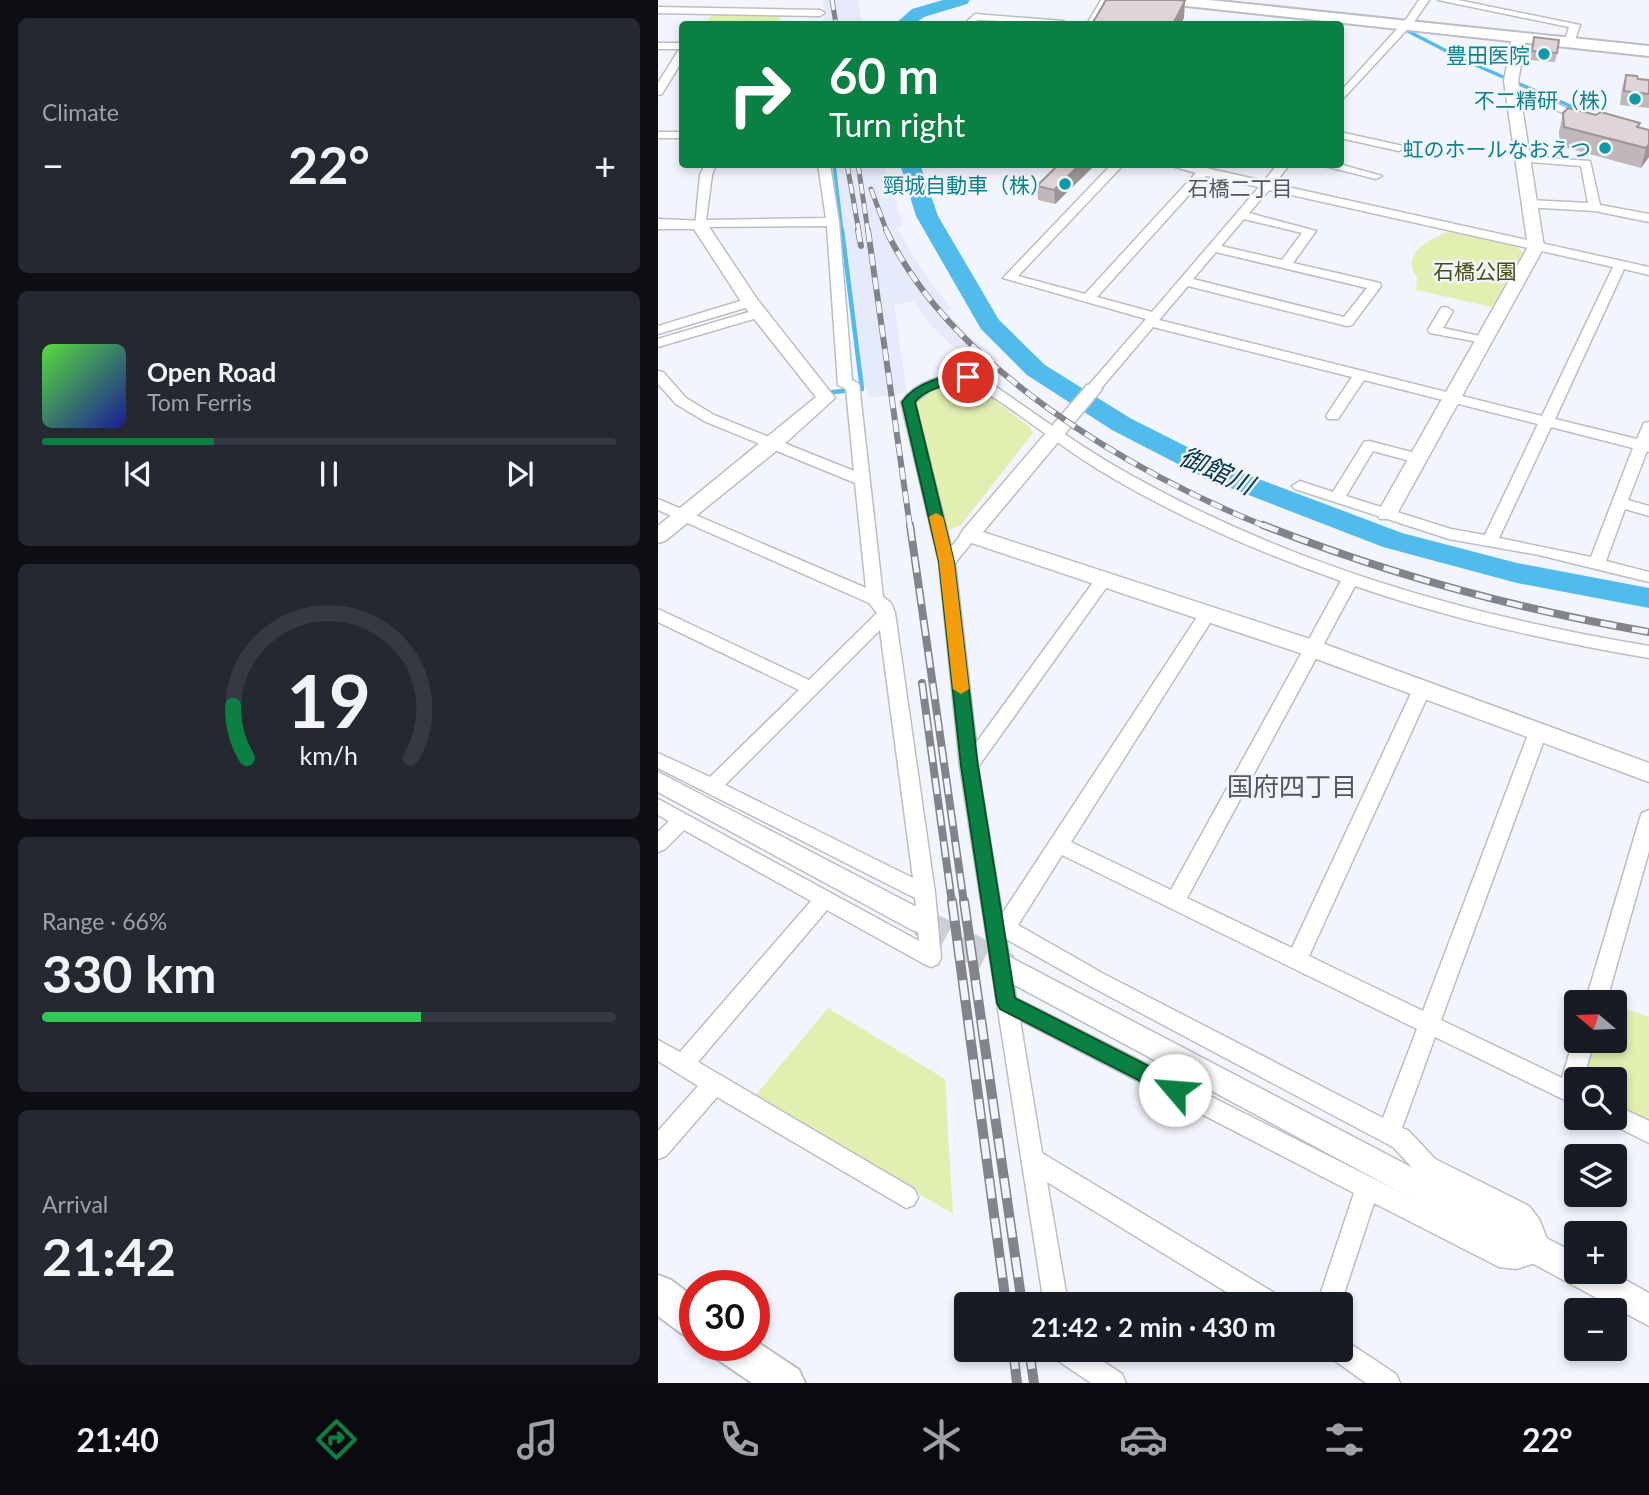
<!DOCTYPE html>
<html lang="en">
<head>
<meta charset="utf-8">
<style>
  :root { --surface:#171b24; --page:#242831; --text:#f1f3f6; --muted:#9ea1a6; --line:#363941; --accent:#0b8043 }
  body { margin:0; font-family:Lato,"Noto Sans JP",sans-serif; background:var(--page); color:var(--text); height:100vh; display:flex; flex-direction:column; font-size:26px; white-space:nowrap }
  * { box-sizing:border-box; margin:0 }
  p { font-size:23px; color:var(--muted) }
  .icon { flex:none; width:38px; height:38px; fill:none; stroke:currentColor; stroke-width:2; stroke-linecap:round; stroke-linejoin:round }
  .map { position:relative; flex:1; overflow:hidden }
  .panel { display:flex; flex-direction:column; gap:18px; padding:18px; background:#0d0f14; width:658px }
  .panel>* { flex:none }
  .top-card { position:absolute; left:21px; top:21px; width:665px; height:147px; border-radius:7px; box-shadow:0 4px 10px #0003; background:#0b8043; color:#fff; overflow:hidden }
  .needle { width:46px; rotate:289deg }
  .controls { position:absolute; left:906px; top:990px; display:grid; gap:14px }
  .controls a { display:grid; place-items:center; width:63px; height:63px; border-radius:7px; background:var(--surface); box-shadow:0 4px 10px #0003; font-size:35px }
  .speed { position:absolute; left:21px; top:1270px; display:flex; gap:14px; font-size:35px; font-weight:700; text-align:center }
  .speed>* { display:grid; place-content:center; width:91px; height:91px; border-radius:50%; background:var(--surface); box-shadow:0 4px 10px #0003; line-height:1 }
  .speed .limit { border:10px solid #d22; background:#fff; color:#111 }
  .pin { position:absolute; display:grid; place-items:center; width:60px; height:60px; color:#fff; margin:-30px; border:4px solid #fff; border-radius:50%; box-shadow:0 2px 7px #0007 }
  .me { position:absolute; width:77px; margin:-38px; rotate:297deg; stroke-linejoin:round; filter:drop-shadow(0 0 5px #0008) }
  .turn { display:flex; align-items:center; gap:24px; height:147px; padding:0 35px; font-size:32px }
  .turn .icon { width:91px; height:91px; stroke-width:2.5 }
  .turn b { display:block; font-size:49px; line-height:60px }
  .big { font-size:52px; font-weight:700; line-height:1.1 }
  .panel .card { flex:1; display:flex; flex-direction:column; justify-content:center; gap:10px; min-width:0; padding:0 24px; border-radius:10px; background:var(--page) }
  .panel .dial { align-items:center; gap:0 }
  .dial svg { height:182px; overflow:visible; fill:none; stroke:var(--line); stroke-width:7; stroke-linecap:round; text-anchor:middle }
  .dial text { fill:var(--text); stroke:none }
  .song { display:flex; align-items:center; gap:21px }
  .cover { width:84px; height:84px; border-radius:10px; background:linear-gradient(135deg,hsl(110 70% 55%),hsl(240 70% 35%)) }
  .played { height:7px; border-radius:4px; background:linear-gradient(90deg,var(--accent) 30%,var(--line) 30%) }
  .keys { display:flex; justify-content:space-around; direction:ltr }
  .heat { display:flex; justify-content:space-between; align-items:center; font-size:38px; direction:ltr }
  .charge { height:10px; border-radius:5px; background:linear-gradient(90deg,#34c759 66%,var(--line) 0) }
  .trip { position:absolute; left:296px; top:1292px; width:399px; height:70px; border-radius:7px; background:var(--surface); box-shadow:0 4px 10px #0003; font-weight:700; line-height:70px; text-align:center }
  .tabs { display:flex; height:112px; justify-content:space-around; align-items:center; background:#090b0e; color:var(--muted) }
  .tabs .icon { width:49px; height:49px }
  .tabs .current { color:var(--accent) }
  .tabs b { font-size:32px; color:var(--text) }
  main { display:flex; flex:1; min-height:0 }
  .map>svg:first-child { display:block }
  .built { fill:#e6ebfb }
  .green { fill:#e1f0b0 }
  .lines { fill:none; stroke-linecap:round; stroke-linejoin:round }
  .stream-far2 { stroke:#51bceb; stroke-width:3.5 }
  .stream-far1 { stroke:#51bceb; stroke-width:4.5 }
  .stream { stroke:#51bceb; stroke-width:7 }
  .river { fill:#51bceb; fill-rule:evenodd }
  .tertiary-tunnel { stroke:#cccfd6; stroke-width:29; stroke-dasharray:29 15; stroke-linecap:butt }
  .minor-casing { stroke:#bbbec5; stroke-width:3 }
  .tertiary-casing { stroke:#bbbec5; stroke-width:3 }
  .secondary-casing { stroke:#bbbec5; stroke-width:4 }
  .minor { fill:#fff; fill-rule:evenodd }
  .tertiary { fill:#fff; fill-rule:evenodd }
  .secondary { fill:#fff; fill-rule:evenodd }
  .rail-far3-casing { stroke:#828489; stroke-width:5 }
  .rail-far2-casing { stroke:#828489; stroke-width:6 }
  .rail-far1-casing { stroke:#828489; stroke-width:8 }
  .rail-casing { stroke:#828489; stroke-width:10 }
  .rail-far3 { stroke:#f2f5fd; stroke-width:3.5; stroke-dasharray:10; stroke-linecap:butt }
  .rail-far2 { stroke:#f2f5fd; stroke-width:4.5; stroke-dasharray:12; stroke-linecap:butt }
  .rail-far1 { stroke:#f2f5fd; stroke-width:5; stroke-dasharray:16; stroke-linecap:butt }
  .rail { stroke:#f2f5fd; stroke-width:7; stroke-dasharray:20; stroke-linecap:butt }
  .wall { fill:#c0b7ba }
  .shaded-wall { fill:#9c9597 }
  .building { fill:#dfd5d8; stroke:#9c9597; stroke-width:2 }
  .route { fill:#0b8043; stroke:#07532c; stroke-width:2 }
  .slow { fill:#f59e0b }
  .culture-dot { fill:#0f9aa8; stroke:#f2f5fd; stroke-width:2.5 }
  .labels { text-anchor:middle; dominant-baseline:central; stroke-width:5; stroke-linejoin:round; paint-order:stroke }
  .far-culture-label { font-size:21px; fill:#0d838f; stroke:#f2f5fd; text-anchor:end }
  .far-neighbourhood-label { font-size:21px; fill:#53565c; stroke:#f2f5fd }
  .far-park-label { font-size:21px; fill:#45500b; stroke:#f2f5fd }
  .water-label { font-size:26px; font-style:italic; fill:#06384b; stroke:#f2f5fd }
  .neighbourhood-label { font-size:26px; fill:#53565c; stroke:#f2f5fd }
</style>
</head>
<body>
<main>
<section class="panel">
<div class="card"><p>Climate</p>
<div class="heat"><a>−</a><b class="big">22°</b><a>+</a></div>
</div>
<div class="card">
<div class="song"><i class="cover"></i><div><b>Open Road</b><p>Tom Ferris</p></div></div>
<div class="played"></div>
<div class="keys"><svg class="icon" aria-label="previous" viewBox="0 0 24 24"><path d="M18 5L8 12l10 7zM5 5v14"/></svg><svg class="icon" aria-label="pause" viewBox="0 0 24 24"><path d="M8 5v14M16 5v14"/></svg><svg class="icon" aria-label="next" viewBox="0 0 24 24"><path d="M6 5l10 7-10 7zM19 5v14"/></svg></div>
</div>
<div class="card dial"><svg viewBox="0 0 100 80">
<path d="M14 69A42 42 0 1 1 86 69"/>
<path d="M14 69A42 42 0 0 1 8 46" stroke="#0b8043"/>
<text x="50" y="56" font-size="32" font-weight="700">19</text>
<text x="50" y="72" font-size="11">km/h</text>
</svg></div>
<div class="card"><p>Range · 66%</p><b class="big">330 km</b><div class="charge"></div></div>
<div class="card"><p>Arrival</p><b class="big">21:42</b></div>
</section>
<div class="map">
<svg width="991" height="1383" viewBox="0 0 991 1383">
  <rect width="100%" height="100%" fill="#f2f5fd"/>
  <g class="built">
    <polygon points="165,0 200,0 204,24 167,24"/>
    <polygon points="175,165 226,165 245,225 239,228 261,266 293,309 288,311 303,328 341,361 319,370 268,320 256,301 236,305 249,393 212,398 205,381"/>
  </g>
  <g class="green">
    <polygon points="55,13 124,15 119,24 47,24"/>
    <path d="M790 232 858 246 865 253 834 307 758 290 759 277C741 256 773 237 790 232Z"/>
    <polygon points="305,381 313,383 372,427 375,433 303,525 289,531 257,403 261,395"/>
    <polygon points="957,1005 991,1017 991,1123 957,1107 957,1080 925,1080 935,1041 957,1041"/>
    <polygon points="170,1008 287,1079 295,1214 97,1096"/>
  </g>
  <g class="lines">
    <g class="stream-far2">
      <polyline points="742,27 804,59 933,115"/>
      <polyline points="176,164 184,232"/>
    </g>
    <polyline class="stream-far1" points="166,393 204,389 184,230"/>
    <polyline class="stream" points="44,1346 61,1358"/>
    <g class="river">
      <polygon points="285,0 312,0 309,4 266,17 256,24 237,24 254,9"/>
      <polygon points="242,164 262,164 280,216 341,320 387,365 472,418 569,467 744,533 859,563 991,588 991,608 859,583 725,547 549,479 454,430 369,375 323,329 258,216"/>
    </g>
    <polyline class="tertiary-tunnel" points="263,922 350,968"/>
    <g class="minor-casing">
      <g id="minor">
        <polygon points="443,0 453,0 439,24 429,24"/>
        <polygon points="761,0 771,0 756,22 682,102 682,92 749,18"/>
        <polygon points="780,0 800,0 922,25 916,43 911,46 906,43 911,27"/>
        <polygon points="0,7 162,10 167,13 162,16 0,13"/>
        <polygon points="317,14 405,21 410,24 320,20 316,24 306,24"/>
        <rect x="0" y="43" width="24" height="6"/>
        <polygon points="24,50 24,61 4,94 0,95 0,83 20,51"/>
        <polygon points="850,85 858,85 932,119 923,121 850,89"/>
        <rect x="0" y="132" width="24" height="6"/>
        <polygon points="682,132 745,146 747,148 741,151 682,138"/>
        <polygon points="864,156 932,161 942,205 991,214 991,222 937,211 866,207 864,204 870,200 930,203 923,166 860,161 858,159"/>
        <path d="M47 164H58L54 175 48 220 168 218 160 164H172L181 222 194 380 201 384 225 597 233 603 237 613 277 893 283 958 280 964 273 967 266 964 169 910 40 1062 256 1189 260 1197 256 1205 248 1208 59 1097 8 1156 0 1159V1131L40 1086 0 1061V1040L22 1052 153 901 26 830 7 849 0 852V832L11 821 0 815V799L261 941 257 898 0 768V753L52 777 141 690 0 622V609L151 680 219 613 211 603 0 510V499L208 588 197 483 46 421 18 404 0 384V371L5 372 28 398 56 415 196 471 188 389 180 385 169 226 37 227 42 175ZM222 630 255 878 67 785Z"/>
        <path d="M454 164H466L360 276 427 294 538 173 507 164H530L606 181 620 164H632L616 184 991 267V275L966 269 897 419 979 439 986 423 991 422V452L989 451 970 500 991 506V516L967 509 948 561 991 572V582L881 555 791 539 637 489 634 486 642 481 675 492 706 442 711 441 765 455 767 458 760 463 715 451 688 496 793 529 827 535 880 424 706 380 680 419H670L668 416 694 377 495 327 440 392H430V386L488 319 345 278ZM548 176 601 187 494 312 439 297ZM611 190 955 267 884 416 501 320 530 286 689 326 694 325 723 286 722 283 635 263 658 231 591 213ZM586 219 644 233 624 260 563 246ZM558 252 709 288 686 317 535 279ZM893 427 975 448 933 557 841 538Z"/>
        <polygon points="658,164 681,164 724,176 718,179"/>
        <polygon points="92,298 99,302 97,305 0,334 0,326"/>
        <polygon points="788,307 795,311 785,328 831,338 831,344 772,333 770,330 783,308"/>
        <polygon points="101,309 108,313 106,316 0,347 0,339"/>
        <path d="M310 374 334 384C379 415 423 447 471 474 632 565 810 616 991 646V658C891 641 793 619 697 586L529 898 634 948 755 689 758 684H770L773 689 651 956 765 1011 871 732 874 727H886L889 732 783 1020 904 1078 917 1034 919 1041H936L925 1080H919V1106L777 1037 744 1128 751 1131 777 1159 871 1206 881 1219 894 1251 890 1259 858 1269 841 1267 716 1203 682 1306 659 1304 696 1193 362 1020 384 1153 620 1295 623 1304H588L389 1182 410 1304H386L302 766 281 562 243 402C258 381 285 374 310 374ZM294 383 309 382 318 386C360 412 399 444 441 470 517 516 600 552 683 581L513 890 413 842 557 615 549 609 543 611 344 914 320 767 453 581 451 577H439L318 743 297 563 320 535 312 530 306 531 293 547 257 402 273 390ZM404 855 759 1029 725 1118 446 974 360 925ZM348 939 432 986 735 1147 761 1175 855 1222 867 1243H843L358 998Z"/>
        <polygon points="991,810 991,851 948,1003 927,1003 982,818 984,813"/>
        <polygon points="957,1105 991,1121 991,1143 949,1122 947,1118 957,1118"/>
        <polygon points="682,1337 738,1374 742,1383 708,1383 673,1358 670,1349 682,1349"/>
        <polygon points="393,1349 427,1349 464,1374 468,1383 433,1383 396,1358"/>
      </g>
    </g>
    <g class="tertiary-casing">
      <g id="tertiary">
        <polygon points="861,34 868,38 860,81 886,247 739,514 736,519 722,519 719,514 870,247 846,81 854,38"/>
        <polygon points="0,219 47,221 99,299 177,398 123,447 7,541 0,543 0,526 158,397 86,306 36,229 0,229"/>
        <polygon points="435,384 444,389 441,393 325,532 661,642 991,763 991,782 645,654 305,540 302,535 305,530 429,385"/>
        <polygon points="0,772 272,914 276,922 272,930 263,933 254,930 0,792"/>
        <polygon points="350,956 919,1254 919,1272 953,1272 991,1293 991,1326 340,976 337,968 340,960"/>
      </g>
    </g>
    <g class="secondary-casing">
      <g id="secondary">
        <polygon points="503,0 551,0 991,46 991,56 510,4"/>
        <polygon points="0,1275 13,1280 37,1298 37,1339 24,1334 0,1316"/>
        <polygon points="96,1340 141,1370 147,1383 94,1383 59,1359 53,1346 96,1346"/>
      </g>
    </g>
    <use href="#minor" class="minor"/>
    <use href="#tertiary" class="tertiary"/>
    <use href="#secondary" class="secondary"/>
    <g class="rail-far3-casing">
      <g id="rail-far3">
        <polyline points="174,0 178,24"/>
        <polyline points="189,164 201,232"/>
        <polyline points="200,164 210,232"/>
        <polyline points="213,189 229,232"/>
      </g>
    </g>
    <g class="rail-far2-casing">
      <g id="rail-far2">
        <polyline points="200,230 203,246"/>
        <polyline points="210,230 252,527"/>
        <path d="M228 230C292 366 473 473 609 527"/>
      </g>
    </g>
    <g class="rail-far1-casing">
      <g id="rail-far1">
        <polyline points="252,525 306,903"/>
        <path d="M605 525C730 574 858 609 991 632"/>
        <polyline points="264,683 294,903"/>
      </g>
    </g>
    <g class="rail-casing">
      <g id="rail">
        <polyline points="294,901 348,1304"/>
        <polyline points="306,901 364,1304"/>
        <polyline points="355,1349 359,1383"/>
        <polyline points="371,1349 376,1383"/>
      </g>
    </g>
    <use href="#rail-far3" class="rail-far3"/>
    <use href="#rail-far2" class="rail-far2"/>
    <use href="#rail-far1" class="rail-far1"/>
    <use href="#rail" class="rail"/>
  </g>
  <g class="wall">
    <polygon points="876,37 899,53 897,62 872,60"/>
    <polygon points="968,75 980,79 991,80 991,108 962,105 964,88"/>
    <polygon points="905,113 982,123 981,127 991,130 991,157 983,168 902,146 901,132"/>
    <polygon points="401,164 434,164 434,168 397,204 380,200 379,186"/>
  </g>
  <g class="shaded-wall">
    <polygon points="527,1 526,18 523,24 515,24"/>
    <polygon points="991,144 991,157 983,168 988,148"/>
    <polygon points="422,164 434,164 434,168 397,204 396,190"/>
  </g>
  <g class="building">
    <polygon points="448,0 522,0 527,1 515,24 434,24"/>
    <polygon points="876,37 901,40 899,53 874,51"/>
    <polygon points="968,75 979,76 980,79 991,80 991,94 966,91"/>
    <polygon points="910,108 938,115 943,112 982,123 979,127 991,130 991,144 988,148 906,127 905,113"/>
    <polygon points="401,164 422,164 396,190 379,186"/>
  </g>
  <path class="route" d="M310 374 314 375V380C295 384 270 386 257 402L296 562 320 766 357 998 524 1083 527 1090 524 1096 517 1099 342 1009 339 1003 303 766 281 562 244 402C257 383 287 374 310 374Z"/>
  <polygon class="slow" points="278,513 285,517 296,562 311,689 303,694 295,689 281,562 271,517"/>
  <g class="culture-dot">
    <circle cx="886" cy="54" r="7"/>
    <circle cx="977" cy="99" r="7"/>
    <circle cx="947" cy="148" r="7"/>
    <circle cx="407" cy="184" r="7"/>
  </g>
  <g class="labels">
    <g class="far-culture-label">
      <text x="872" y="54">豊田医院</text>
      <text x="963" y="99">不二精研（株）</text>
      <text x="933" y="148">虹のホールなおえつ</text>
      <text x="393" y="184">頸城自動車（株）</text>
    </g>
    <g class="far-neighbourhood-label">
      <text x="582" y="187">石橋二丁目</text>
    </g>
    <g class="far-park-label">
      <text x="817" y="270">石橋公園</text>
    </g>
    <g class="water-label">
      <text transform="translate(559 470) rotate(24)">御館川</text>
    </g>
    <g class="neighbourhood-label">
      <text x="634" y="786">国府四丁目</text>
    </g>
  </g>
</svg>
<div class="controls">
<a><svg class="needle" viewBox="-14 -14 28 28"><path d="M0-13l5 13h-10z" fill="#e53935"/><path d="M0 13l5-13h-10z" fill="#9ea1a6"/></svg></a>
<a><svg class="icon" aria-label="search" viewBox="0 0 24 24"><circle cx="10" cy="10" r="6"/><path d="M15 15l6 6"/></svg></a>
<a><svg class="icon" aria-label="layers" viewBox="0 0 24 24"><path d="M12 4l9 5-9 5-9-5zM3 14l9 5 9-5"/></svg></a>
<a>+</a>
<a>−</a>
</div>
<div class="speed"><div class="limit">30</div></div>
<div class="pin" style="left:310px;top:377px;background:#d93025"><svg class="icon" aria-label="arrive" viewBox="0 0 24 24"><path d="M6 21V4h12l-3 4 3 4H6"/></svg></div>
<svg class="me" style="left:517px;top:1090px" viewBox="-20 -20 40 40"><circle r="19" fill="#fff"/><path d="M0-13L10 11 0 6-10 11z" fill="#0b8043"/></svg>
<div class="trip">21:42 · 2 min · 430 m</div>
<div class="top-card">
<div class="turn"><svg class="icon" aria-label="right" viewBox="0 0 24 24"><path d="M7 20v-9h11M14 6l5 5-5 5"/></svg><div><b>60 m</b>Turn right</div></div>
</div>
</div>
</main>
<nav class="tabs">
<b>21:40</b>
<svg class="icon current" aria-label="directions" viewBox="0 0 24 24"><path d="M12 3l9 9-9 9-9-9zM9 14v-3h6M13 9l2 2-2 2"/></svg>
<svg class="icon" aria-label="music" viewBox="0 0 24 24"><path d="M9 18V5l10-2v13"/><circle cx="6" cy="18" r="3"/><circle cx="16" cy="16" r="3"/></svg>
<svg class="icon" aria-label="phone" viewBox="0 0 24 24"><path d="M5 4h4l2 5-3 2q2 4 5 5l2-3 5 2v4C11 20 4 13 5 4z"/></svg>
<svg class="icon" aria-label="climate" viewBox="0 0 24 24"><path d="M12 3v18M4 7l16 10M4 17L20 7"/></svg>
<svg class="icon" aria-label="car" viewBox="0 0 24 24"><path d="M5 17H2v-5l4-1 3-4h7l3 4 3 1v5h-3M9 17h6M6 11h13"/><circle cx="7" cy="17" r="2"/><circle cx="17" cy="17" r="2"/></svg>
<svg class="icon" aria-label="filters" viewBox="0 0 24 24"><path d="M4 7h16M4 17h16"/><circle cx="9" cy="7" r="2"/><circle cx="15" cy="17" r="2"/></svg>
<b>22°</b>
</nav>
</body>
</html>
